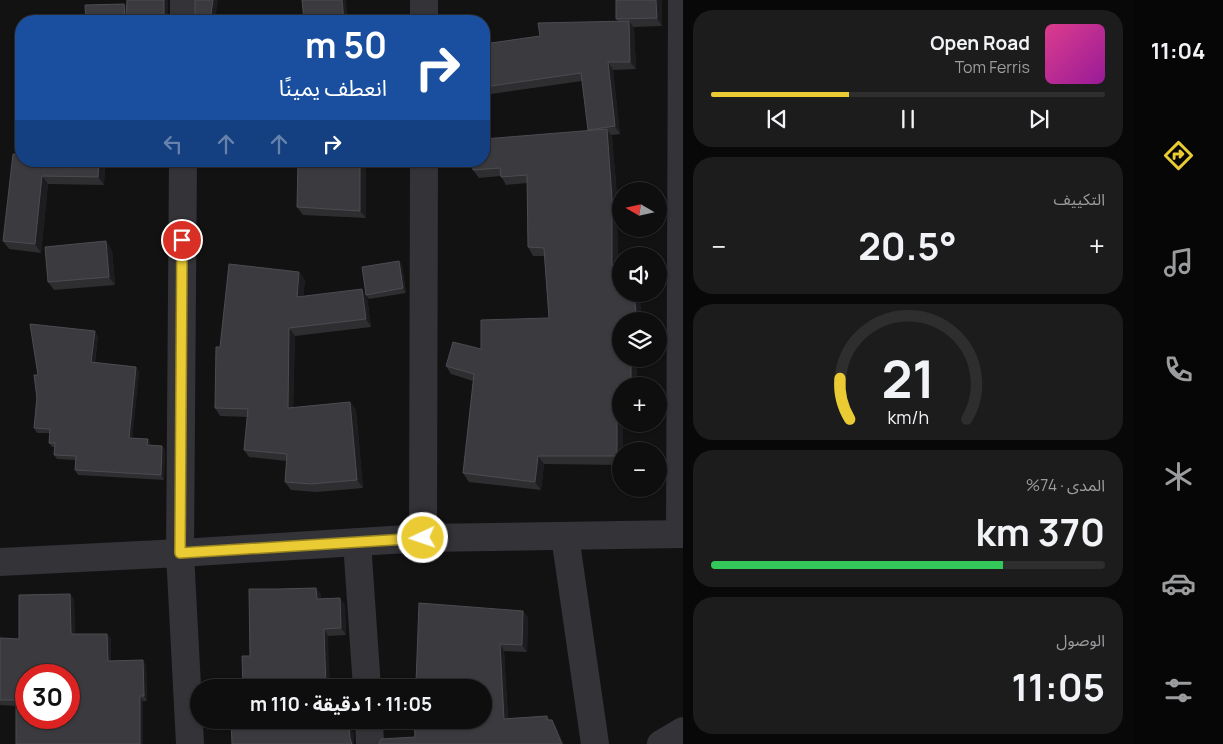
<!DOCTYPE html>
<html lang="ar">
<head>
<meta charset="utf-8">
<style>
  :root { --surface:#0e0e0e; --page:#1c1c1c; --text:#f1f3f6; --muted:#9b9c9e; --line:#2e2e2e; --accent:#eacb33 }
  body { margin:0; font-family:Manrope,"Noto Sans Arabic",sans-serif; background:var(--page); color:var(--text); direction:rtl; height:100vh; display:flex; flex-direction:column; font-size:19px; white-space:nowrap }
  * { box-sizing:border-box; margin:0 }
  p { font-size:16px; color:var(--muted) }
  .icon { flex:none; width:28px; height:28px; fill:none; stroke:currentColor; stroke-width:2; stroke-linecap:round; stroke-linejoin:round }
  .map { position:relative; flex:1; overflow:hidden; direction:ltr }
  .panel { display:flex; flex-direction:column; gap:10px; padding:10px; background:#080808; width:450px }
  .panel>* { flex:none }
  .hud { position:absolute; left:15px; top:15px; width:475px; height:152px; border-radius:20px; box-shadow:0 1px 4px #0004,0 0 0 1px var(--line); direction:rtl; background:#1a4fa0; color:#fff; overflow:hidden }
  .needle { width:32px; rotate:279deg }
  .fabs { position:absolute; left:612px; top:182px; display:grid; gap:10px }
  .fabs a { display:grid; place-items:center; width:55px; height:55px; border-radius:50%; background:var(--surface); box-shadow:0 1px 4px #0004,0 0 0 1px var(--line); font-size:25px }
  .speed { position:absolute; left:15px; top:664px; display:flex; gap:10px; font-size:25px; font-weight:700; text-align:center }
  .speed>* { display:grid; place-content:center; width:65px; height:65px; border-radius:50%; background:var(--surface); box-shadow:0 1px 4px #0004,0 0 0 1px var(--line); line-height:1 }
  .speed .limit { border:8px solid #d22; background:#fff; color:#111 }
  .pin { position:absolute; display:grid; place-items:center; width:42px; height:42px; color:#fff; margin:-21px; border:2px solid #fff; border-radius:50%; box-shadow:0 1px 5px #0007 }
  .me { position:absolute; width:55px; margin:-28px; rotate:267deg; stroke-linejoin:round; filter:drop-shadow(0 0 4px #0008) }
  .turn { display:flex; align-items:center; gap:18px; height:105px; padding:0 20px; font-size:22px }
  .turn .icon { width:65px; height:65px; stroke-width:2.5 }
  .turn b { display:block; font-size:35px; line-height:42px }
  .lanes { display:flex; align-items:center; height:48px; padding:0 20px; background:#0003; justify-content:center; gap:25px; direction:ltr }
  .lanes .off { opacity:.35 }
  .big { font-size:38px; font-weight:700; line-height:1.1 }
  .panel .widget { flex:1; display:flex; flex-direction:column; justify-content:center; gap:8px; min-width:0; padding:0 18px; border-radius:20px; background:var(--page) }
  .panel .dial { align-items:center; gap:0 }
  .dial svg { height:130px; overflow:visible; fill:none; stroke:var(--line); stroke-width:7; stroke-linecap:round; text-anchor:middle }
  .dial text { fill:var(--text); stroke:none }
  .song { display:flex; align-items:center; gap:15px }
  .cover { width:60px; height:60px; border-radius:8px; background:linear-gradient(135deg,hsl(330 70% 55%),hsl(300 70% 35%)) }
  .played { height:5px; border-radius:2px; background:linear-gradient(90deg,var(--accent) 35%,var(--line) 35%) }
  .keys { display:flex; justify-content:space-around; direction:ltr }
  .heat { display:flex; justify-content:space-between; align-items:center; font-size:28px; direction:ltr }
  .charge { height:8px; border-radius:4px; background:linear-gradient(90deg,#34c759 74%,var(--line) 0) }
  .trip { position:absolute; left:190px; top:679px; width:302px; height:50px; border-radius:25px; background:var(--surface); box-shadow:0 1px 4px #0004,0 0 0 1px var(--line); font-weight:700; line-height:50px; text-align:center; direction:rtl }
  main { display:flex; flex:1; min-height:0 }
  .menu { display:flex; flex-direction:column; width:90px; justify-content:space-around; align-items:center; background:#060606; color:var(--muted) }
  .menu .icon { width:35px; height:35px }
  .menu .current { color:var(--accent) }
  .menu b { font-size:22px; color:var(--text) }
  .map>svg:first-child { display:block }
  .lines { fill:none; stroke-linecap:round; stroke-linejoin:round }
  .street { stroke:#333338; stroke-width:28 }
  .wall { fill:#2e2e31 }
  .shaded-wall { fill:#1d1d1f }
  .building { fill:#3b3b3f; stroke:#4b4c51; fill-rule:evenodd }
  .route-casing { stroke:#988421; stroke-width:12 }
  .route { stroke:#eacb33; stroke-width:9 }
</style>
</head>
<body>
<main>
<nav class="menu">
<b>11:04</b>
<svg class="icon current" aria-label="directions" viewBox="0 0 24 24"><path d="M12 3l9 9-9 9-9-9zM9 14v-3h6M13 9l2 2-2 2"/></svg>
<svg class="icon" aria-label="music" viewBox="0 0 24 24"><path d="M9 18V5l10-2v13"/><circle cx="6" cy="18" r="3"/><circle cx="16" cy="16" r="3"/></svg>
<svg class="icon" aria-label="phone" viewBox="0 0 24 24"><path d="M5 4h4l2 5-3 2q2 4 5 5l2-3 5 2v4C11 20 4 13 5 4z"/></svg>
<svg class="icon" aria-label="climate" viewBox="0 0 24 24"><path d="M12 3v18M4 7l16 10M4 17L20 7"/></svg>
<svg class="icon" aria-label="car" viewBox="0 0 24 24"><path d="M5 17H2v-5l4-1 3-4h7l3 4 3 1v5h-3M9 17h6M6 11h13"/><circle cx="7" cy="17" r="2"/><circle cx="17" cy="17" r="2"/></svg>
<svg class="icon" aria-label="filters" viewBox="0 0 24 24"><path d="M4 7h16M4 17h16"/><circle cx="9" cy="7" r="2"/><circle cx="15" cy="17" r="2"/></svg>
</nav>
<section class="panel">
<div class="widget">
<div class="song"><i class="cover"></i><div><b>Open Road</b><p>Tom Ferris</p></div></div>
<div class="played"></div>
<div class="keys"><svg class="icon" aria-label="previous" viewBox="0 0 24 24"><path d="M18 5L8 12l10 7zM5 5v14"/></svg><svg class="icon" aria-label="pause" viewBox="0 0 24 24"><path d="M8 5v14M16 5v14"/></svg><svg class="icon" aria-label="next" viewBox="0 0 24 24"><path d="M6 5l10 7-10 7zM19 5v14"/></svg></div>
</div>
<div class="widget"><p>التكييف</p>
<div class="heat"><a>−</a><b class="big">20.5°</b><a>+</a></div>
</div>
<div class="widget dial"><svg viewBox="0 0 100 80">
<path d="M14 69A42 42 0 1 1 86 69"/>
<path d="M14 69A42 42 0 0 1 8 44" stroke="#eacb33"/>
<text x="50" y="56" font-size="32" font-weight="700">21</text>
<text x="50" y="72" font-size="11">km/h</text>
</svg></div>
<div class="widget"><p>المدى · 74%</p><b class="big">370 km</b><div class="charge"></div></div>
<div class="widget"><p>الوصول</p><b class="big">11:05</b></div>
</section>
<div class="map">
<svg width="683" height="744" viewBox="0 0 683 744">
  <rect width="100%" height="100%" fill="#121213"/>
  <g class="lines">
    <g class="street">
      <polyline points="184,21 184,0"/>
      <polyline points="424,21 424,0"/>
      <polyline points="183,161 180,553 190,744"/>
      <polyline points="680,534 682,0"/>
      <polyline points="565,536 595,744"/>
      <polyline points="423,538 424,161"/>
      <polyline points="357,542 367,688"/>
      <polyline points="0,562 180,553 423,538 683,534"/>
      <polyline points="369,720 370,744"/>
      <polyline points="661,744 683,731"/>
    </g>
  </g>
  <g class="wall">
    <polygon points="168,0 168,21 86,21 124,4 127,7"/>
    <polygon points="616,0 662,0 662,26 633,27 634,28 636,69 613,70 620,134 611,135 612,137 619,220 617,220 618,265 621,294 639,294 642,320 638,320 638,321 621,321 621,424 623,424 623,451 621,451 621,465 544,464 541,490 469,482 463,473 473,381 451,374 446,366 549,318 544,256 533,256 528,247 527,183 506,185 501,176 479,178 473,170 588,130 582,81 484,95 484,44 540,36 618,21 616,19"/>
    <polygon points="195,14 215,21 195,21 194,20"/>
    <polygon points="21,161 105,161 104,185 48,184 41,253 9,249 3,241"/>
    <polygon points="366,161 366,218 303,215 297,207"/>
    <polygon points="112,250 115,285 54,290 48,282"/>
    <polygon points="399,261 402,265 406,293 369,299 366,295"/>
    <polygon points="305,280 303,297 362,289 367,297 371,327 295,336 293,408 350,402 356,410 363,488 317,492 291,490 285,482 287,461 249,457 244,450 247,417 220,416 215,408 220,347"/>
    <polygon points="98,336 95,363 136,367 139,372 132,438 151,443 151,445 162,446 165,450 164,480 78,475 75,470 75,460 57,459 54,455 55,447 52,447 49,443 50,433 37,433 34,428 38,375"/>
    <polygon points="316,588 321,595 321,599 340,598 345,605 346,635 328,636 250,656 278,589"/>
    <polygon points="70,594 74,599 75,634 107,634 111,639 111,661 146,665 147,701 143,701 143,744 16,744 16,706 0,705 0,638 19,639"/>
    <polygon points="523,611 528,618 527,652 504,651 508,718 547,716 550,720 552,720 556,727 415,737 416,683"/>
  </g>
  <g class="shaded-wall">
    <polygon points="164,0 168,0 168,21 167,21 165,19 164,14"/>
    <polygon points="213,0 218,0 215,21 210,21"/>
    <polygon points="342,0 346,0 348,21 344,21"/>
    <polygon points="656,0 662,0 662,26 657,18"/>
    <polygon points="124,4 130,12 126,17 129,21 125,21"/>
    <polygon points="629,21 634,28 636,69 630,62"/>
    <polygon points="608,62 613,70 620,134 615,126"/>
    <polygon points="607,129 612,137 619,220 613,212"/>
    <polygon points="99,161 105,161 104,185 98,177"/>
    <polygon points="360,161 366,161 366,218 360,211"/>
    <polygon points="42,176 48,184 41,253 35,244"/>
    <polygon points="612,212 617,220 618,273 612,265"/>
    <polygon points="106,241 112,250 115,285 109,277"/>
    <polygon points="399,261 402,265 406,293 403,288"/>
    <polygon points="299,272 305,280 302,305 297,297"/>
    <polygon points="362,289 367,297 371,327 366,319"/>
    <polygon points="634,294 639,294 642,320 636,312"/>
    <polygon points="632,312 638,320 638,321 632,321"/>
    <polygon points="289,328 295,336 293,416 288,408"/>
    <polygon points="95,331 98,336 94,367 91,362"/>
    <rect x="631" y="359" width="6" height="27"/>
    <polygon points="136,367 139,372 132,442 129,438"/>
    <polygon points="617,386 621,392 621,424 623,424 623,451 621,451 621,463 617,456"/>
    <polygon points="350,402 356,410 363,488 357,480"/>
    <polygon points="148,439 151,443 150,449 147,445"/>
    <polygon points="162,446 165,450 164,480 161,475"/>
    <polygon points="538,456 544,464 541,490 535,482"/>
    <polygon points="316,588 321,595 321,606 317,599"/>
    <polygon points="70,594 74,599 75,639 71,634"/>
    <polygon points="340,598 345,605 346,635 341,628"/>
    <polygon points="523,611 528,618 527,652 522,645"/>
    <polygon points="324,629 328,636 330,688 326,688"/>
    <polygon points="107,634 111,639 111,666 108,661"/>
    <polygon points="500,644 504,651 508,725 504,719"/>
    <polygon points="143,660 146,665 147,701 144,696"/>
    <polygon points="140,696 143,701 143,744 140,744"/>
    <polygon points="345,720 349,720 349,733 345,726"/>
    <polygon points="552,720 556,727 564,744 562,744"/>
    <polygon points="349,726 354,733 354,744 352,744 350,738"/>
  </g>
  <g class="building">
    <polygon points="127,0 164,0 164,14 165,19 126,17"/>
    <polygon points="195,0 213,0 210,21 194,20 195,14"/>
    <polygon points="302,0 342,0 344,21 304,21"/>
    <polygon points="616,0 656,0 657,18 616,19"/>
    <polygon points="124,4 125,21 86,21 85,5"/>
    <polygon points="629,21 630,62 608,62 615,126 588,130 581,73 484,87 484,44 540,36 538,23"/>
    <polygon points="607,129 613,212 612,212 612,265 621,264 621,294 634,294 636,312 632,312 632,321 621,321 621,359 631,359 631,386 617,386 617,456 538,456 535,482 463,473 474,374 446,366 453,342 481,349 481,320 549,318 544,248 528,247 527,175 501,177 500,168 473,170 472,161 484,161 484,139"/>
    <polygon points="13,154 21,154 21,161 99,161 98,177 42,176 35,244 3,241"/>
    <polygon points="298,161 360,161 360,211 297,207"/>
    <polygon points="106,241 109,277 48,282 45,247"/>
    <polygon points="399,261 403,288 366,295 362,267"/>
    <polygon points="229,264 299,272 297,297 362,289 366,319 289,328 288,408 350,402 357,480 311,484 285,482 287,454 244,450 248,409 215,408 216,347 220,347"/>
    <polygon points="30,324 95,331 91,362 136,367 129,438 148,439 147,445 162,446 161,475 75,470 76,456 54,455 55,443 49,443 50,429 34,428 37,398 34,375 38,375"/>
    <polygon points="316,588 317,599 340,598 341,628 324,629 326,688 243,688 242,656 250,656 249,589 278,589"/>
    <path d="M70 594 71 634H107L108 661 143 660 144 696H140V744H16V700H0V638L19 639V595ZM26 675H69V718H26Z"/>
    <polygon points="419,603 523,611 522,645 500,644 504,719 547,716 547,720 552,720 562,744 379,744 381,739 415,737 414,720 484,720 484,688 412,688 412,683 416,683"/>
    <polygon points="231,720 345,720 345,726 349,726 350,738 352,744 232,744"/>
  </g>
  <g class="lines">
    <g class="route-casing">
      <polyline id="route" points="182,240 180,553 423,538"/>
    </g>
    <use href="#route" class="route"/>
  </g>
</svg>
<div class="fabs">
<a><svg class="needle" viewBox="-14 -14 28 28"><path d="M0-13l5 13h-10z" fill="#e53935"/><path d="M0 13l5-13h-10z" fill="#9b9c9e"/></svg></a>
<a><svg class="icon" aria-label="sound" viewBox="0 0 24 24"><path d="M4 9h4l5-4v14l-5-4H4zM17 9q2 3 0 6"/></svg></a>
<a><svg class="icon" aria-label="layers" viewBox="0 0 24 24"><path d="M12 4l9 5-9 5-9-5zM3 14l9 5 9-5"/></svg></a>
<a>+</a>
<a>−</a>
</div>
<div class="speed"><div class="limit">30</div></div>
<div class="pin" style="left:182px;top:240px;background:#d93025"><svg class="icon" aria-label="arrive" viewBox="0 0 24 24"><path d="M6 21V4h12l-3 4 3 4H6"/></svg></div>
<svg class="me" style="left:423px;top:538px" viewBox="-20 -20 40 40"><circle r="17" fill="#eacb33" stroke="#fff" stroke-width="3"/><path d="M0-11L8 9 0 5-8 9z" fill="#fff"/></svg>
<div class="trip">11:05 · 1 دقيقة · 110 m</div>
<div class="hud">
<div class="turn"><svg class="icon" aria-label="right" viewBox="0 0 24 24"><path d="M7 20v-9h11M14 6l5 5-5 5"/></svg><div><b>50 m</b>انعطف يمينًا</div></div>
<div class="lanes"><svg class="icon off" aria-label="left" viewBox="0 0 24 24"><path d="M17 20v-9H6M10 6l-5 5 5 5"/></svg><svg class="icon off" aria-label="ahead" viewBox="0 0 24 24"><path d="M12 20V5M6 11l6-6 6 6"/></svg><svg class="icon off" aria-label="ahead" viewBox="0 0 24 24"><path d="M12 20V5M6 11l6-6 6 6"/></svg><svg class="icon" aria-label="right" viewBox="0 0 24 24"><path d="M7 20v-9h11M14 6l5 5-5 5"/></svg></div>
</div>
</div>
</main>
</body>
</html>
